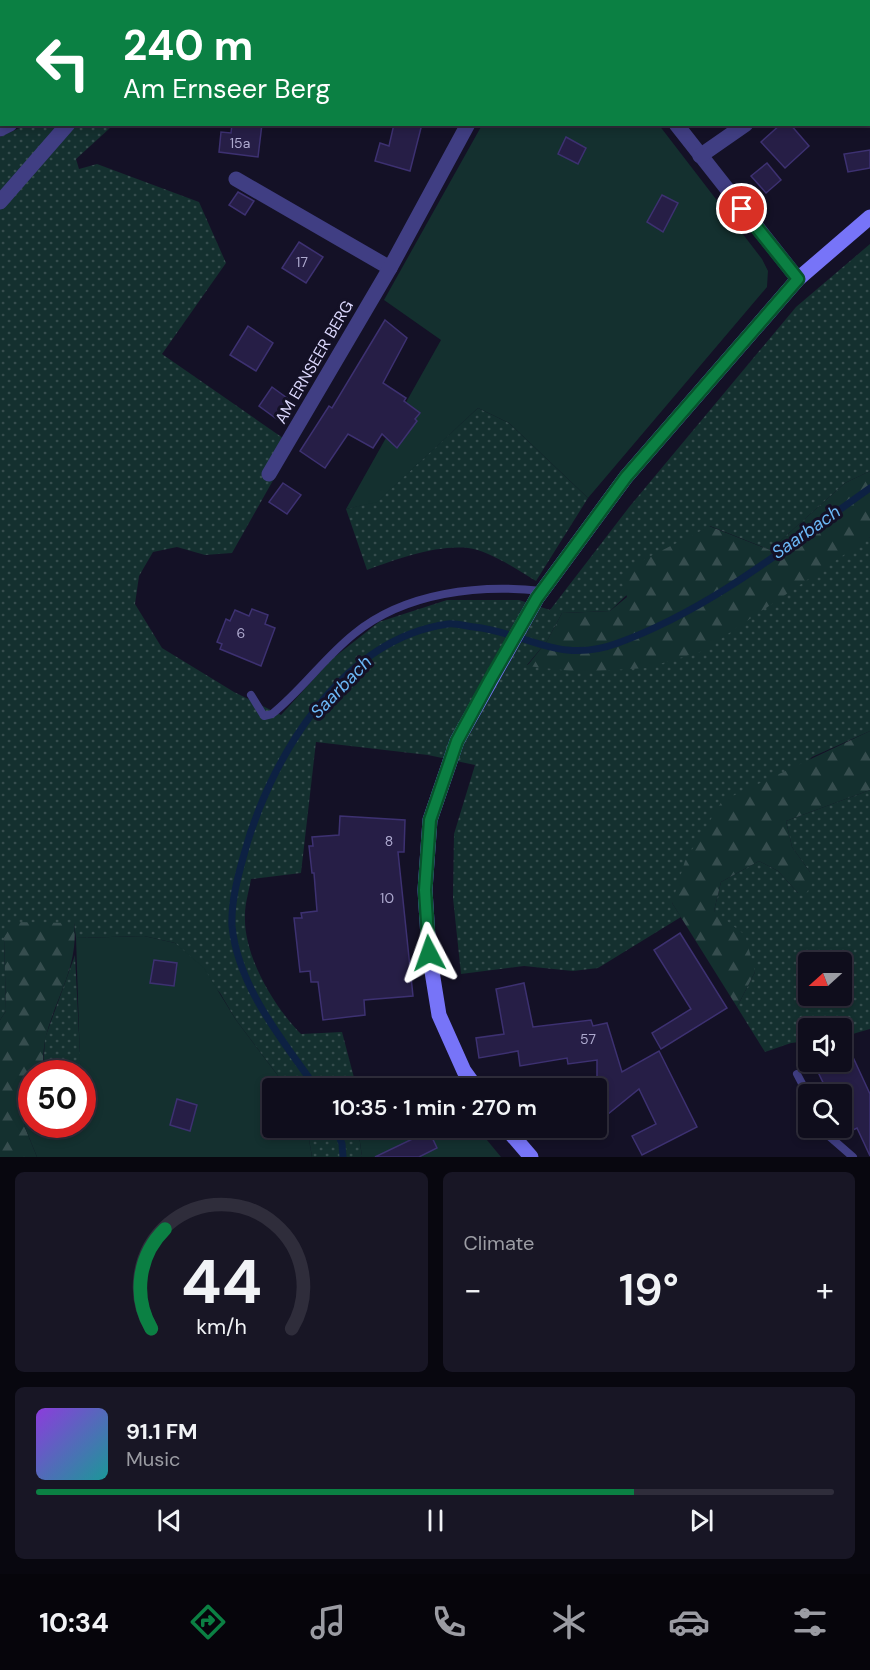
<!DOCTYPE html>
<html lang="en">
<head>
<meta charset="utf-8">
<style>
  :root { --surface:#0f0d1c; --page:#181625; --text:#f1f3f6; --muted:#9b9ca3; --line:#2f2d3b; --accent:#0b8043 }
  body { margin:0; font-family:"DM Sans",sans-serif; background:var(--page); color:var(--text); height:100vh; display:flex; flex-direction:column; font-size:22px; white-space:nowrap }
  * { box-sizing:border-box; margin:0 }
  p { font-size:20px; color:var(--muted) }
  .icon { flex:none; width:33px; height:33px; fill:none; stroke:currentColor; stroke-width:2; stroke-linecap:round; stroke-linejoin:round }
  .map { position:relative; height:1157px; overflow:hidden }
  .drawer { display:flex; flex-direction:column; gap:15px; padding:15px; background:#08070f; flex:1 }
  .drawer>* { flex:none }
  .top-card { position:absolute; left:0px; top:0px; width:870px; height:126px; box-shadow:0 3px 9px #0003,0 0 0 2px var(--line); background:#0b8043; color:#fff; overflow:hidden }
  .needle { width:39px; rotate:249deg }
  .controls { position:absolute; left:798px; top:952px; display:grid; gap:12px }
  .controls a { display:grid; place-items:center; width:54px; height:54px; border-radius:6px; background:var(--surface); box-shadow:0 3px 9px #0003,0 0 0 2px var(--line); font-size:30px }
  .speed { position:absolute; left:18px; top:1060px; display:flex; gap:12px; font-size:30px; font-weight:700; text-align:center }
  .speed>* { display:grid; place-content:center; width:78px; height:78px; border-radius:50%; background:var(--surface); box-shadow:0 3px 9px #0003,0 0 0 2px var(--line); line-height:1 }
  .speed .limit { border:9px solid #d22; background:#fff; color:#111 }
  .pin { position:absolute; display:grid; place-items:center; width:51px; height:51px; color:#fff; margin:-26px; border:3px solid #fff; border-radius:50%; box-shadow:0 2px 6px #0007 }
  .me { position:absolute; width:66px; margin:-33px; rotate:356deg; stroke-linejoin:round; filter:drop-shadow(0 0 4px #0008) }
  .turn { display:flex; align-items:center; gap:21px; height:126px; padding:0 24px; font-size:27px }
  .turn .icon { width:78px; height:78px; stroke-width:2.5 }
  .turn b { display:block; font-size:42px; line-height:51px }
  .big { font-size:45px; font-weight:600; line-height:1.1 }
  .drawer .tile { flex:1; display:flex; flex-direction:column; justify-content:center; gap:9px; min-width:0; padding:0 21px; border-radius:9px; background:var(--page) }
  .drawer .dial { align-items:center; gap:0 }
  .dial svg { height:156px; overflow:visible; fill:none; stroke:var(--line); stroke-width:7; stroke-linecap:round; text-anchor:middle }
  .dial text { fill:var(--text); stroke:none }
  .song { display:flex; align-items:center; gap:18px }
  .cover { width:72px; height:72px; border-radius:9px; background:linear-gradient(135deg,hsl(270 70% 55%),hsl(180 70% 35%)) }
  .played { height:6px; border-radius:3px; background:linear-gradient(90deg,var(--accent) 75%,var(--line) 75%) }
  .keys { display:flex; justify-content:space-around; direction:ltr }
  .heat { display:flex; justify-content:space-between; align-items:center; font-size:33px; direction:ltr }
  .drawer .tiles { flex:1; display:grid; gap:15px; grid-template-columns:1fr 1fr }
  .tile:last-child { grid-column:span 2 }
  .trip { position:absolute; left:262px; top:1078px; width:345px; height:60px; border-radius:6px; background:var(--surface); box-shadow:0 3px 9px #0003,0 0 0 2px var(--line); font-weight:600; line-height:60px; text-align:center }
  .menu { display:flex; height:96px; justify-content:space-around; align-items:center; background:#06050b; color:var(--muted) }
  .menu .icon { width:42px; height:42px }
  .menu .on { color:var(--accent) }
  .menu b { font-size:27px; color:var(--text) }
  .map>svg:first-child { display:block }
  .grass { fill:url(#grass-dots); fill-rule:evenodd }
  .forest { fill:url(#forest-firs) }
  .green { fill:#14302f }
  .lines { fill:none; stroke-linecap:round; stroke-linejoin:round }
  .stream { stroke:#0d2143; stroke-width:7 }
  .building { fill:#261e46; stroke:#3d3171; stroke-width:1.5 }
  .service { stroke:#403e83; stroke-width:8 }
  .minor { stroke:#403e83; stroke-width:15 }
  .secondary { stroke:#7774f8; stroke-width:15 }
  .route-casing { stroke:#07532c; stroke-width:15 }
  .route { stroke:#0b8043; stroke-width:10 }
  .labels { text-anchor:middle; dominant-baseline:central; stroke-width:6; stroke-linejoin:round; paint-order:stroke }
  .number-label { font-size:14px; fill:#aeaacf }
  .street-label { font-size:16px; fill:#dcd8fd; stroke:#141126 }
  .water-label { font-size:18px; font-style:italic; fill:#6cb8f7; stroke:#141126 }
</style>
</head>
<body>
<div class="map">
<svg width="870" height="1157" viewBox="0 0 870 1157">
  <defs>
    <pattern id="grass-dots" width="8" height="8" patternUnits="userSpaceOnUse" patternTransform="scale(1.5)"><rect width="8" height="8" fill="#14302f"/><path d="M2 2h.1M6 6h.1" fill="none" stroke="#364d4e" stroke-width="1.8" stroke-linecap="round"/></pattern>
    <pattern id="forest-firs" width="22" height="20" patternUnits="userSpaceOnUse" patternTransform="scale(1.5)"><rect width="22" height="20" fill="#14302f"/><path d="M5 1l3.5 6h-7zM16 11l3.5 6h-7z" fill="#364d4e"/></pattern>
  </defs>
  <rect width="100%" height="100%" fill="#141126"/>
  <g class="grass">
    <path d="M26 125H107L110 128 76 159 79 169 97 164 199 202 226 263 162 354 293 445 232 553 205 555 177 547 153 552 139 576 135 604 162 648 234 692 281 715 332 659 379 622 447 600H519L550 610 630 506 796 307 870 244V471L845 483 770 550 710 526 681 543 610 611 562 613 547 641 527 665 870 537V731L812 757 672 903 681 917 598 968 573 971 524 966 461 974 453 898 454 834 475 765 428 755 316 742 301 873 251 879C249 891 245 903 245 915 243 955 274 1007 301 1034L342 1032 357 1089H288L236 1020 220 993 175 943 144 936 76 938 74 923 4 937 6 1011 0 1020V137Z"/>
    <path d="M478 408 509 423 588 498 536 581C518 570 488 550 468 548 435 545 397 559 367 570L346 509 377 501Z"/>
    <path d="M870 790V1029L842 1037V1029H808V1041L791 1043 765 1052 737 1007 755 972 714 911 721 882 759 861 778 871 798 893 810 872 792 847 786 821ZM808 963H842V996H808Z"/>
    <polygon points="75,955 81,1074 43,1074 45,1038"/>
    <polygon points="307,1128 358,1128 362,1157 312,1157"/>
  </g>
  <g class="forest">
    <path d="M870 471V537L703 651 646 668 580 672 527 666 547 641 562 613 610 611 627 597 620 577C646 554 680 544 709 526L770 550 845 483Z"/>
    <polygon points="870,731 870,790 786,821 792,847 810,872 812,883 807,892 798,893 778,871 759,861 721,882 714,911 745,935 755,972 737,1007 672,903 685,861 722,801"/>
    <path d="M14 922 74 923C79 966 56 997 46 1036 43 1048 43 1062 43 1074H32L31 1119 24 1125 37 1157H0V1020L6 1011 4 937Z"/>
  </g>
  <g class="green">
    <polygon points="482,125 659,125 762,259 768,271 767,287 588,498 509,423 478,408 377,502 346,509 441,340 384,300"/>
    <polygon points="144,936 175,943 204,968 236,1020 288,1089 273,1089 273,1128 307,1128 312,1157 37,1157 24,1125 31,1119 32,1125 82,1125 76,938"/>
    <polygon points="358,1128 477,1128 501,1157 362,1157"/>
  </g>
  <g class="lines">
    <g class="stream">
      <path d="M317 1089C283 1041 238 987 232 926 231 903 237 880 243 858 268 762 340 639 448 624 456 623 465 626 474 627 528 633 559 665 618 643 711 609 789 545 870 488"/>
      <polyline points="336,1128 342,1144 343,1157"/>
    </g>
  </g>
  <g class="building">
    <polygon points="232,124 262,124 258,157 219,152 221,132 231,133"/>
    <polygon points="394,124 422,124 410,171 375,161 380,143 389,146"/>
    <polygon points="781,124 790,124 809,146 785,168 761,142"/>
    <polygon points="566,137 586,148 578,164 558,154"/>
    <polygon points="870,150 870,168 848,172 844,154"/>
    <polygon points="767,163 781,180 766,193 751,176"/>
    <polygon points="238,192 254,201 245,215 229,205"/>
    <polygon points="662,195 678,203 663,232 647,222"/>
    <polygon points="299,242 323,257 306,283 282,268"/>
    <polygon points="385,320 407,338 383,383 406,398 404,401 420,413 415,419 417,421 397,448 382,434 373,448 348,434 325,468 300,451 329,406 332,408"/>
    <polygon points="248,326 273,343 256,371 230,355"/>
    <polygon points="272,387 291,401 278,420 259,406"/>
    <polygon points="283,483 301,495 287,514 269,502"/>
    <polygon points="252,609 268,615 265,624 275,628 261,666 220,649 222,644 217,642 226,619 230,621 235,610 249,616"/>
    <polygon points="340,816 405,820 404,852 398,852 413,996 364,1000 365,1015 323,1020 318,982 311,982 310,971 300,972 294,918 302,918 301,913 317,911 314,873 312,873 309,846 313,846 312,837 339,835"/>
    <polygon points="680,933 727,1008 661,1049 652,1033 691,1009 654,950"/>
    <polygon points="154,960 177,963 174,986 150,983"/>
    <polygon points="524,983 533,1027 591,1020 593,1026 607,1023 622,1072 659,1051 697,1127 642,1155 632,1136 656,1124 639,1089 597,1123 597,1060 568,1064 567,1058 520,1066 518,1051 479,1058 476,1038 504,1034 496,989"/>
    <polygon points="852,1055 870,1094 870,1156 857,1128 847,1133 842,1120 842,1095 829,1095 818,1072"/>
    <polygon points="177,1099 197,1105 190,1131 170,1125"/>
    <polygon points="429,1131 437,1148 419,1157 375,1157"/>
  </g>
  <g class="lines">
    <g class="service">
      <path d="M251 695 264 716 272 714C302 690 324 658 354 634 405 592 480 584 542 591"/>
      <polyline points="797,1074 808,1095"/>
      <polyline points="826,1128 830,1137 853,1157"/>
    </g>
    <g class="minor">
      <polyline points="476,0 483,2"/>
      <polyline points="253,2 256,0"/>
      <polyline points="828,2 828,0"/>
      <polyline points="676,124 798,279"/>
      <polyline points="0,129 10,124"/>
      <polyline points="700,156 746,124"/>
      <polyline points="236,179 390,268"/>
      <polyline points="0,202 68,124"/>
      <polyline points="269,474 390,268 468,124"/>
    </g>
    <g class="secondary">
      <polyline points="477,1089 464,1071 439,1015 429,953 425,890 430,820 457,741 537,598 626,477 798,279 870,217"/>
      <polyline points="506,1128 531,1157"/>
    </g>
  </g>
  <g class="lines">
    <g class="route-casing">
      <polyline id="route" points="429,953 425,890 430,820 457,741 490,680 537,598 626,477 798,279 742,209"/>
    </g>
    <use href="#route" class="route"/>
  </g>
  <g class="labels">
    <g class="number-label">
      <text x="240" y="143">15a</text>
      <text x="302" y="262">17</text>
      <text x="241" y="633">6</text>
      <text x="389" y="841">8</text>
      <text x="387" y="898">10</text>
      <text x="588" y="1039">57</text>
    </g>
    <g class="street-label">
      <text transform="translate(314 362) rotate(-60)">AM ERNSEER BERG</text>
    </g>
    <g class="water-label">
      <text transform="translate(806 532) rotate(-35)">Saarbach</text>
      <text transform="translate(341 687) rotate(-46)">Saarbach</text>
    </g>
  </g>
</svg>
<div class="controls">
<a><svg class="needle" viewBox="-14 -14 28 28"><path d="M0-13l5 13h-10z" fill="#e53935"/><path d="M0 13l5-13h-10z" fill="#9b9ca3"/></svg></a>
<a><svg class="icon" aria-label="sound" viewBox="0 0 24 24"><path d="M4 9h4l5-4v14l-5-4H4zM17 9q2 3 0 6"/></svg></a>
<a><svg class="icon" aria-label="search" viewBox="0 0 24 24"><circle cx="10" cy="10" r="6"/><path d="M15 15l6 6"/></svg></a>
</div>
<div class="speed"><div class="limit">50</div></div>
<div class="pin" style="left:742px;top:209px;background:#d93025"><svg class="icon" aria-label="arrive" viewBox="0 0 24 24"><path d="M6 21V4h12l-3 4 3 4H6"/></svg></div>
<svg class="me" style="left:429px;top:953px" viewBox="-20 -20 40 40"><path d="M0-17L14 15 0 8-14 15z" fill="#0b8043" stroke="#fff" stroke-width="4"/></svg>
<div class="trip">10:35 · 1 min · 270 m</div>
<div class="top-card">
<div class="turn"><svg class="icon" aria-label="left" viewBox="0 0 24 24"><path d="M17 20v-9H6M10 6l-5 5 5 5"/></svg><div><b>240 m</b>Am Ernseer Berg</div></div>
</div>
</div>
<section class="drawer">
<div class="tiles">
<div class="tile dial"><svg viewBox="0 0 100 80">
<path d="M14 69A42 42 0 1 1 86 69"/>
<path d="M14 69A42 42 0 0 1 21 18" stroke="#0b8043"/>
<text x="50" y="56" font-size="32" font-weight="700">44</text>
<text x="50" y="72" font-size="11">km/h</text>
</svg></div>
<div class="tile"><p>Climate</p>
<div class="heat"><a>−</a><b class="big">19°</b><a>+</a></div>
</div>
<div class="tile">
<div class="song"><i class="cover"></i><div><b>91.1 FM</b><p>Music</p></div></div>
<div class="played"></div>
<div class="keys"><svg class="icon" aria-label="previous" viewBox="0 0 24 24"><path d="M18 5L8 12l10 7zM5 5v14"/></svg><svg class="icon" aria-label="pause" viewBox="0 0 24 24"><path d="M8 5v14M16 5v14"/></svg><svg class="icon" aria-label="next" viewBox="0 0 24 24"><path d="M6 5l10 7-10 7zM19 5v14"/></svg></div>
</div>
</div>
</section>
<nav class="menu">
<b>10:34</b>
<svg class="icon on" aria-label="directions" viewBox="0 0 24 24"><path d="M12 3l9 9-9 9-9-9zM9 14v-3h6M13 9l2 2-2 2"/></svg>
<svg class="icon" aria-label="music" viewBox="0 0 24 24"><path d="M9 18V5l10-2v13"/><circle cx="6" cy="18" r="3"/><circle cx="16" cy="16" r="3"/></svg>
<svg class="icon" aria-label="phone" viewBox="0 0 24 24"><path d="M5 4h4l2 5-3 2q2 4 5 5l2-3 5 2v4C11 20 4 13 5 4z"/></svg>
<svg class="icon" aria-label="climate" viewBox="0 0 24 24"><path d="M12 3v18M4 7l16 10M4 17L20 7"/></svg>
<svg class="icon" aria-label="car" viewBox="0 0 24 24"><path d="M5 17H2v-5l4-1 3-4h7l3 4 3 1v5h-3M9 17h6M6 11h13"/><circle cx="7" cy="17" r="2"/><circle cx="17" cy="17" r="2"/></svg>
<svg class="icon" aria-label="filters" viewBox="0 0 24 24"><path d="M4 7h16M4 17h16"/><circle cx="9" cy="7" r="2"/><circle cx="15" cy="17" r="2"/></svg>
</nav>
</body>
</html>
